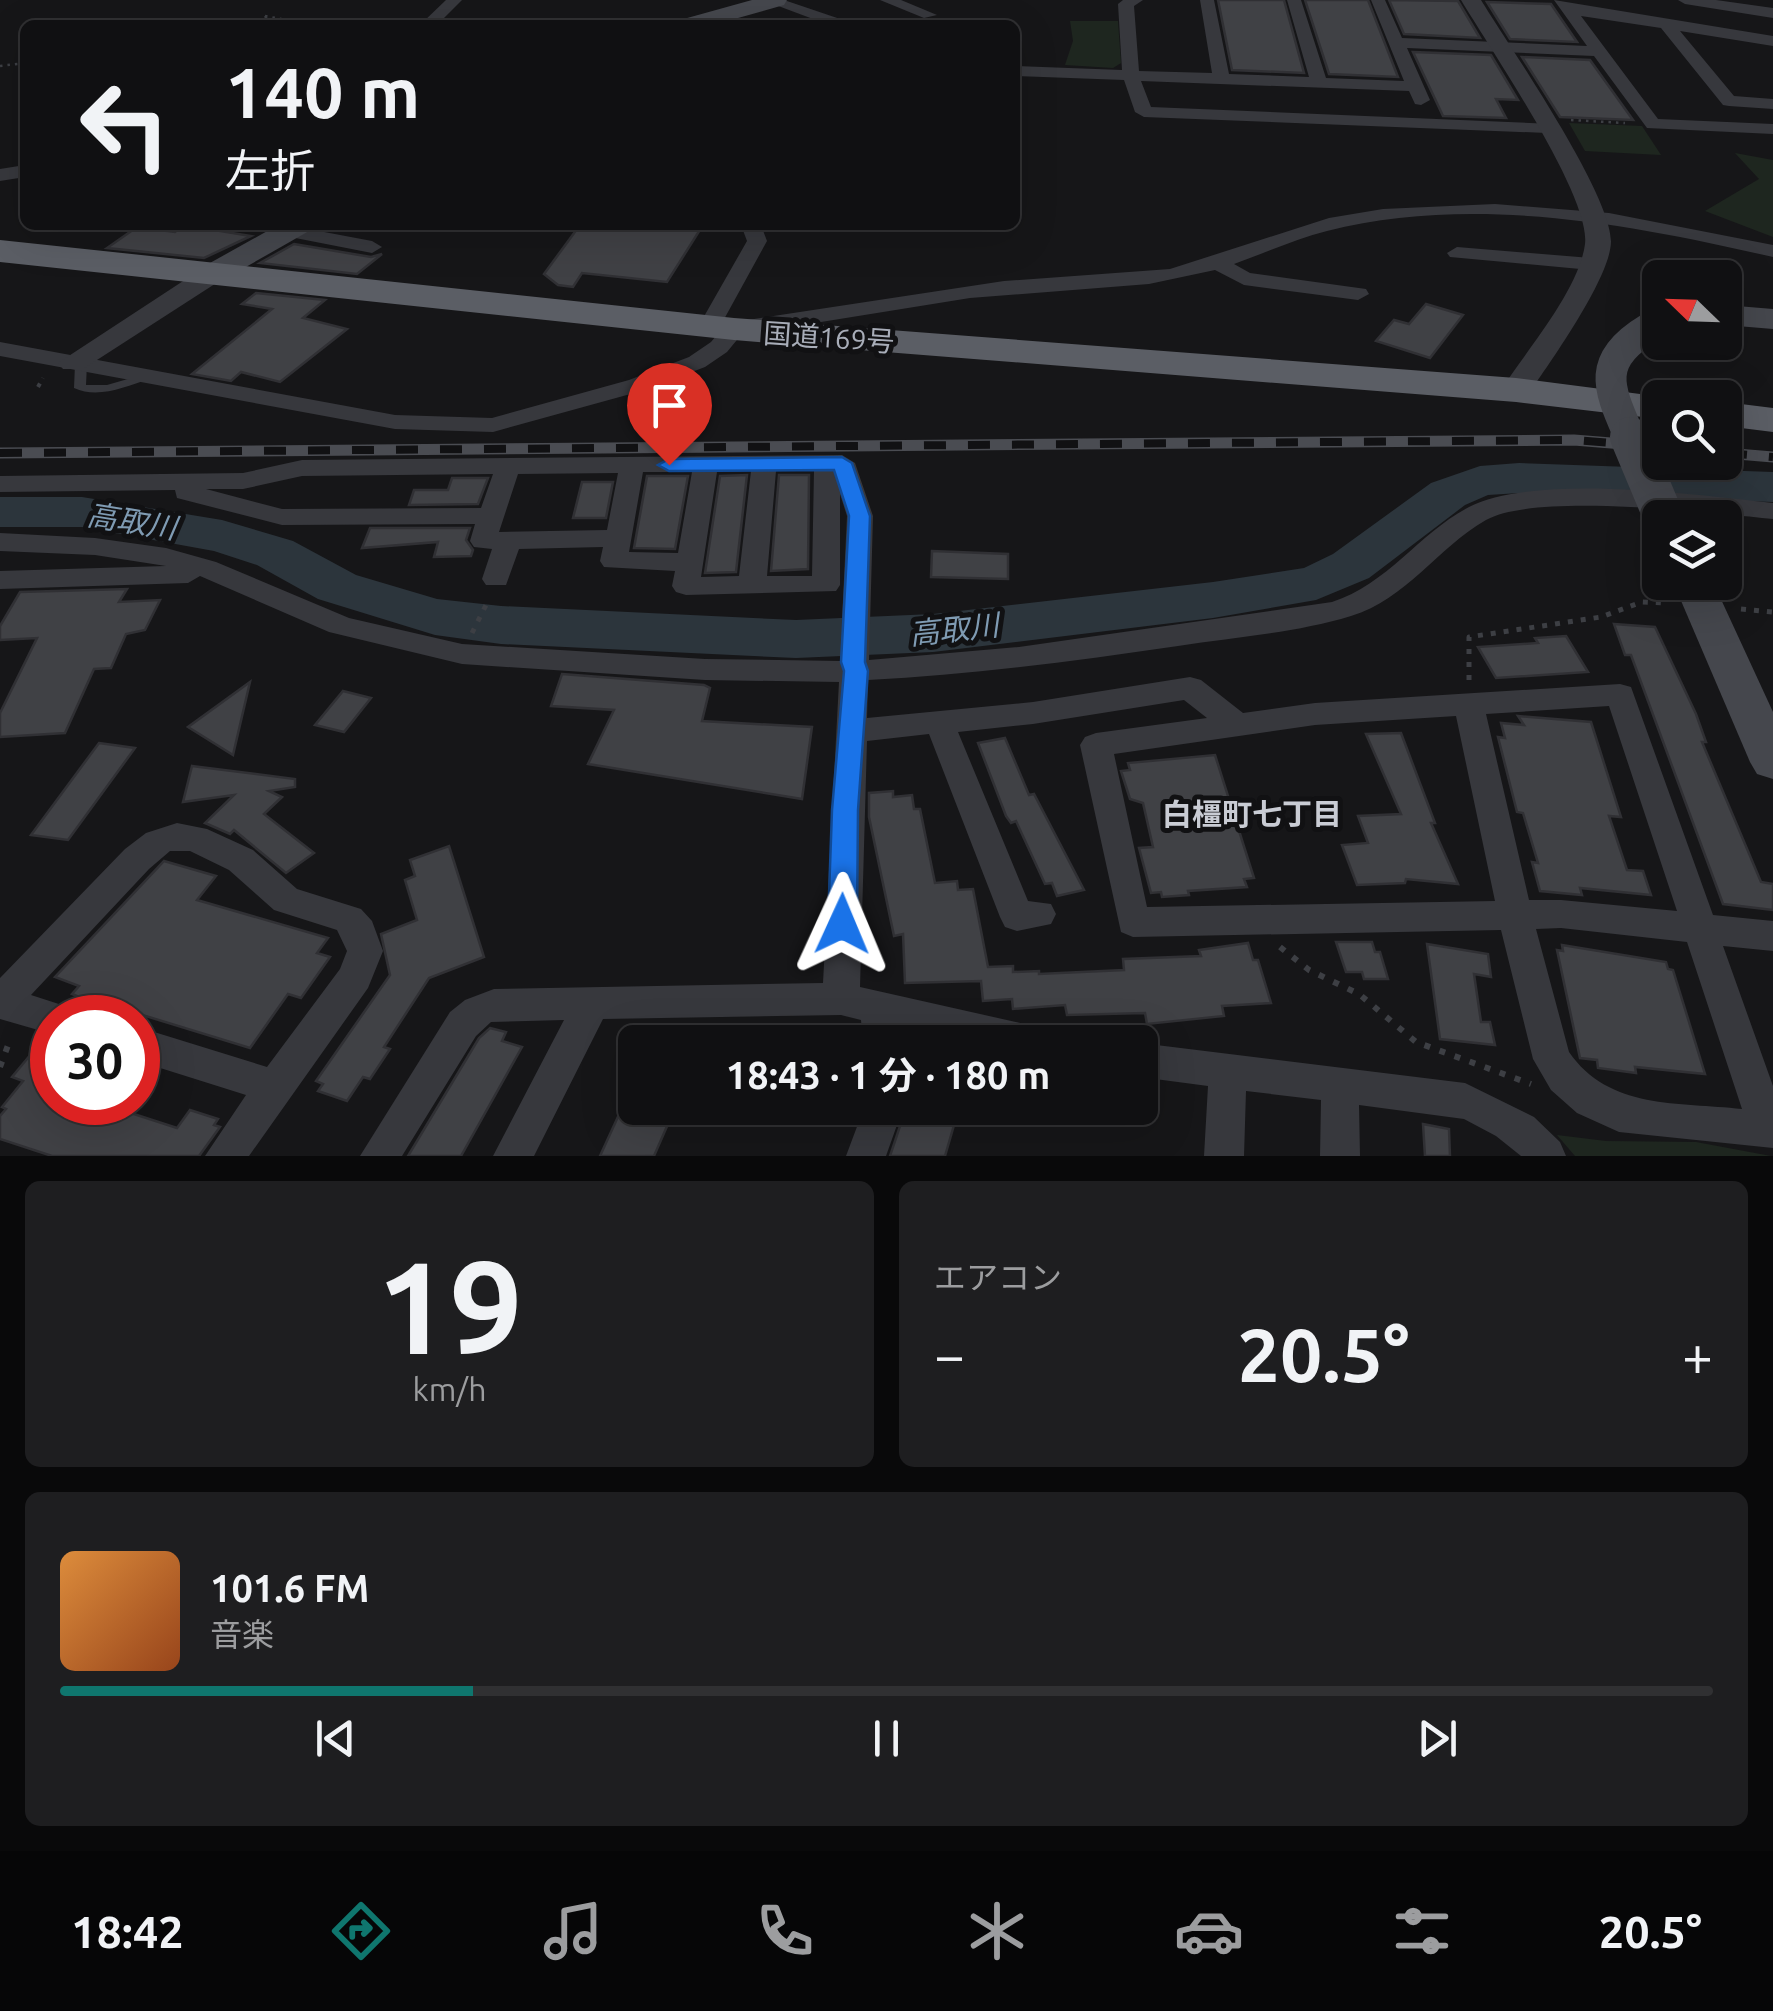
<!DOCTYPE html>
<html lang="ja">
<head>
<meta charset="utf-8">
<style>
  :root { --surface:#101012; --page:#1e1e20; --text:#f1f3f6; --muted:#9c9d9f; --line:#303032; --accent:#0f766e }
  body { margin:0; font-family:Ubuntu,"Noto Sans JP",sans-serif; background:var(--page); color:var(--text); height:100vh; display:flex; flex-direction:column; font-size:38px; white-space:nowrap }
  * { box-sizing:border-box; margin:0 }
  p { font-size:32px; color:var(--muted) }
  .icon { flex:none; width:55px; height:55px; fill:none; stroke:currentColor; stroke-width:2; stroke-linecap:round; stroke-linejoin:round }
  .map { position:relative; height:1156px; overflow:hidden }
  .details { display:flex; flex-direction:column; gap:25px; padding:25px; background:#09090a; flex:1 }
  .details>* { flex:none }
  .hud { position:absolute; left:20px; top:20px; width:1000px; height:210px; border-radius:15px; box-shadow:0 10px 40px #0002,0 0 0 2px var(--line); background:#101012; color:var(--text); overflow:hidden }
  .needle { width:65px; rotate:293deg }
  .tools { position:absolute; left:1642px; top:260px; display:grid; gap:20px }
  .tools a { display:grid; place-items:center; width:100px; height:100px; border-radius:15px; background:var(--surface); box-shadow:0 10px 40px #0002,0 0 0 2px var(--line); font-size:50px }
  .speed { position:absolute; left:30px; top:995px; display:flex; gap:20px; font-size:50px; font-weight:700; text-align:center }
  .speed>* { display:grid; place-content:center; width:130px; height:130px; border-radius:50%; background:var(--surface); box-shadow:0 10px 40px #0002,0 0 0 2px var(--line); line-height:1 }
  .speed .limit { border:15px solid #d22; background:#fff; color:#111 }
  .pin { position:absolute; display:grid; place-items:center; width:85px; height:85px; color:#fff; margin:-102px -42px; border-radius:50% 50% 50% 0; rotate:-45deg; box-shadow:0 0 10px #0007 }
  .pin .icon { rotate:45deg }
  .me { position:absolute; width:110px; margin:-55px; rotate:1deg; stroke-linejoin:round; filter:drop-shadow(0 0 8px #0008) }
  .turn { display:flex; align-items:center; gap:35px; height:210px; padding:0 40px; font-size:45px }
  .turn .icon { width:130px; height:130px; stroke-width:2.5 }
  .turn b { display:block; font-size:70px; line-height:85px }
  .big { font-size:75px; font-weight:700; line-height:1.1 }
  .details .card { flex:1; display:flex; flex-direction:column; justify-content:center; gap:15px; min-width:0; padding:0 35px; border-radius:15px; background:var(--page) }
  .details .dial { align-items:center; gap:0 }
  .dial b { font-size:130px; line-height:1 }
  .song { display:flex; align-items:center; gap:30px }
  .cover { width:120px; height:120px; border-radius:15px; background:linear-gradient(135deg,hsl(30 70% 55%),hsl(20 70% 35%)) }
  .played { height:10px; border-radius:5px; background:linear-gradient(90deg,var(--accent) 25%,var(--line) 25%) }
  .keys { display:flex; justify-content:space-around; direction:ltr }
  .heat { display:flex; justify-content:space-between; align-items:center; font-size:55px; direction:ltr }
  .details .tiles { flex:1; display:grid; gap:25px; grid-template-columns:1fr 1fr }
  .card:last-child { grid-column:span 2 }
  .trip { position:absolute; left:618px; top:1025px; width:540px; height:100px; border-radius:15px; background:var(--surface); box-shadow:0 10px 40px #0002,0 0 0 2px var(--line); font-weight:700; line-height:100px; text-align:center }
  .menu { display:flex; height:160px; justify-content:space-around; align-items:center; background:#060607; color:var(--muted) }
  .menu .icon { width:70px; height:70px }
  .menu .on { color:var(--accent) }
  .menu b { font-size:45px; color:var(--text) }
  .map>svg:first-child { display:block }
  .green { fill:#1e261f }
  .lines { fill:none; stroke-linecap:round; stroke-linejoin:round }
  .river { fill:#2c353c; fill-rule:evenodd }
  .building { fill:#404145; stroke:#303034; stroke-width:2.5 }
  .path-far3 { stroke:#3d3f44; stroke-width:2.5; stroke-dasharray:2.5 5; stroke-linecap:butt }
  .path-far2 { stroke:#3d3f44; stroke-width:4; stroke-dasharray:4 6; stroke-linecap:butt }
  .path-far1 { stroke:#3d3f44; stroke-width:5; stroke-dasharray:5 8; stroke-linecap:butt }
  .path { stroke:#3d3f44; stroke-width:6; stroke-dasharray:6 10; stroke-linecap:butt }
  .service { fill:#37383d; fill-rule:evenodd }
  .minor { fill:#37383d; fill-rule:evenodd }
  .tertiary { fill:#37383d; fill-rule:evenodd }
  .secondary { fill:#45474d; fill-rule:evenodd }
  .trunk { fill:#5b5e65; fill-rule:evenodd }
  .rail-casing { stroke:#4a4c52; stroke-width:11 }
  .rail { stroke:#111113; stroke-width:8; stroke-dasharray:22; stroke-linecap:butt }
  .secondary-bridge-far1 { stroke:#45474d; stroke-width:31 }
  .secondary-bridge { stroke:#45474d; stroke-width:40 }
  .route { fill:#1a73e8; stroke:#114b97; stroke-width:2.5 }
  .labels { text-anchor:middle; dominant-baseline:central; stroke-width:10; stroke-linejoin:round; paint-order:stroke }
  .street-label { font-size:28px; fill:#a8adb8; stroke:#111113 }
  .water-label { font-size:30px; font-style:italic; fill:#7f9bb3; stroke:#111113 }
  .neighbourhood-label { font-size:30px; font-weight:bold; fill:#c9ccd4; stroke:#111113 }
</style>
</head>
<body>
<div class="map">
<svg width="1773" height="1156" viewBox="0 0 1773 1156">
  <rect width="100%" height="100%" fill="#161618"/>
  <g class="green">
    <polygon points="1070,21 1118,21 1121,63 1113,68 1065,65 1073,41"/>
    <polygon points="1569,123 1642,126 1661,155 1585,151"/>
    <polygon points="1735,153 1773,160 1773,237 1705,211 1759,179"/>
    <polygon points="1557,1135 1606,1141 1696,1142 1771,1156 1575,1156"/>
  </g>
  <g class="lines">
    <polygon class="river" points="1519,463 1773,472 1773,502 1519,493 1488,495 1465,505 1369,578 1316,600 1213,618 933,652 796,658 501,644 435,635 318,599 257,565 214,551 82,527 0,527 0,497 82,497 222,520 293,541 356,575 437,599 501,606 796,620 933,614 1213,582 1304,568 1333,554 1431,483 1480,466"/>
  </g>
  <g class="building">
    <polygon points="1218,0 1284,0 1304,73 1232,70"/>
    <polygon points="1305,0 1368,0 1398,77 1329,74"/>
    <polygon points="1389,0 1458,1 1480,38 1404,34"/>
    <polygon points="1487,2 1551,4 1577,42 1510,39"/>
    <polygon points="1413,52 1491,55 1518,100 1496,99 1506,118 1443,116"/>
    <polygon points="1522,57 1590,60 1633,120 1560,117"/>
    <polygon points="184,225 251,236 204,258 107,248 137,227 175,232"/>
    <polygon points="580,225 703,225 667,282 582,273 573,287 558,285 544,274"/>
    <polygon points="294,244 371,257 382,254 357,274 260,263"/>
    <polygon points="256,293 325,300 303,318 347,329 280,382 241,372 231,381 192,374 272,309 242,304"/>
    <polygon points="1426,304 1463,315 1430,358 1376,341 1394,320 1409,324"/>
    <polygon points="747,475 736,572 705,573 720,476"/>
    <polygon points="779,475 809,475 808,569 771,571"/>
    <polygon points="647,476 688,476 675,549 634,548"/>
    <polygon points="452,478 488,478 478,504 409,505 414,490 448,490"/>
    <polygon points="582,482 613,482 606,518 573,518"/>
    <polygon points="370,528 470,528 466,540 473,550 471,556 434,557 438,542 362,548"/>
    <polygon points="932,551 1008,554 1008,579 931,577"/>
    <polygon points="127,589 119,602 160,600 145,630 126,634 111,668 94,669 65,733 0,737 0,713 37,638 0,640 0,626 20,592"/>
    <polygon points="1614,624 1655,627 1696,714 1706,742 1702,742 1761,882 1773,884 1773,910 1723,904 1631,655 1625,655"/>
    <polygon points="1566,636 1588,672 1496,678 1478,647 1538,643 1535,638"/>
    <polygon points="562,674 704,685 710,688 702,721 812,727 802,799 588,764 614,710 551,706"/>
    <polygon points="250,682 233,755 188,727"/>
    <polygon points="343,691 371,698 344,732 315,725"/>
    <polygon points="1518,716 1591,722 1621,817 1609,816 1627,870 1643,871 1651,895 1580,888 1582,895 1540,891 1532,862 1538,863 1523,813 1517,812 1498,737 1505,738 1501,723 1524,725"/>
    <polygon points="1401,733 1435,823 1431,823 1458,884 1406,879 1405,883 1357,885 1342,845 1368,843 1358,816 1401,814 1366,734"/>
    <polygon points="1005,738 1029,795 1034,794 1084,890 1057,896 1052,883 1045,884 1016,821 1011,823 1006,816 978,743"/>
    <polygon points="99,743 135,748 68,840 31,835"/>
    <polygon points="1215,755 1254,878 1244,879 1247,887 1188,891 1189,895 1162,897 1161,892 1151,893 1139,848 1153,847 1143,803 1130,799 1121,771 1130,770 1128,763"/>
    <polygon points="192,766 295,779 295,787 269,791 282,797 264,814 314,853 286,873 234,830 230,834 205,823 234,795 183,802"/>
    <polygon points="893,791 893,797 912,795 914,809 920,809 935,883 957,881 958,890 973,889 988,967 1013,966 1013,972 1039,971 1039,974 1124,970 1123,959 1201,956 1199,950 1248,943 1253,960 1258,960 1271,1003 1222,1006 1224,1016 1147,1024 1145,1013 1067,1015 1065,1005 1013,1009 1012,999 983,1001 981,981 905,983 903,934 894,936 869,817 869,793"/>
    <polygon points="449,846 484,957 429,978 384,1047 390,1049 370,1079 363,1077 347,1101 318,1091 323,1084 316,1081 390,975 381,934 417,920 405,880 415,876 410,860"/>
    <polygon points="164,861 216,876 197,900 328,938 317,953 330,957 301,998 288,994 250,1048 100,1002 98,1005 72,994 79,986 55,977"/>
    <polygon points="1336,942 1372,942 1375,952 1380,952 1388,979 1364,979 1362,972 1346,972"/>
    <polygon points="1427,944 1488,954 1491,977 1474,974 1481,1022 1490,1022 1495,1045 1440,1039"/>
    <polygon points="1562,945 1666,962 1668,969 1673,970 1705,1074 1635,1067 1636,1073 1598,1068 1597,1060 1580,1058 1557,950 1563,951"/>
    <polygon points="490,1028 506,1032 502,1041 522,1047 461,1156 408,1156 479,1038"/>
    <polygon points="46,1036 52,1037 52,1102 97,1102 177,1128 190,1110 218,1119 214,1125 220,1127 199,1156 52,1156 0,1139 0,1116 6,1109 2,1107 23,1081 12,1077"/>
    <polygon points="622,1108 675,1108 654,1156 600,1156"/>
    <polygon points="906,1108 959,1108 945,1156 890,1156"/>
    <polygon points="1423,1124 1449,1129 1450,1156 1425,1156"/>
  </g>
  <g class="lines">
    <g class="path-far3">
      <polyline points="265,16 303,23"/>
      <polyline points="265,16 271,25"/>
      <polyline points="304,23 322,25"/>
      <polyline points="0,66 25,63"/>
      <polyline points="1571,120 1625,123"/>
    </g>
    <polyline class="path-far2" points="38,387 43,378"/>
    <g class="path-far1">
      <polyline points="1741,609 1773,612"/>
      <polyline points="472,633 487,603"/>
      <polyline points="1469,680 1469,637 1601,617 1642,602 1665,603"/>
    </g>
    <g class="path">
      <polyline points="1280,947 1309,970 1359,994 1416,1042 1531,1084"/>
      <polyline points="0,1067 11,1037"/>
    </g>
    <path class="service" d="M81 361 87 364 86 385H107L145 374 151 377 149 379C125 387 98 399 74 388L75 364Z"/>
    <g class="minor">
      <polygon points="446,0 462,0 437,25 420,25"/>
      <polygon points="784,0 849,22 852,25 829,25 765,1"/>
      <polygon points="880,0 901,0 937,15 924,18"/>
      <polygon points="1123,0 1143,0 1134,6 1139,71 1212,73 1200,0 1214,0 1229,74 1309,77 1287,0 1301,0 1326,78 1404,81 1371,0 1385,0 1402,38 1587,46 1554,0 1773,36 1773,46 1680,31 1734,96 1773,99 1773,109 1729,106 1723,105 1661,28 1581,16 1658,119 1773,124 1773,134 1647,128 1594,56 1407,48 1430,100 1421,105 1415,104 1409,91 1141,81 1151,107 1553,124 1556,128 1547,133 1144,117 1135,112 1124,80 1015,76 1015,66 1122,70 1118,4"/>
      <polygon points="1678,0 1716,0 1773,8 1773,18 1685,4"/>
      <polygon points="891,19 898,25 881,25"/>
      <polygon points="25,165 25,177 0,181 0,169"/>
      <path d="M1495 204 1609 213 1773 245V257C1631 224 1472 194 1327 231 1295 239 1265 253 1234 264L1250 273 1366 289 1369 294 1358 300 1244 285 1215 270 1149 284 970 298 741 335 727 352 705 367 645 390 493 432 395 429 0 356V342L395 415 492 418 629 380 689 357 711 342 726 324 734 322 1004 281 1170 269 1329 218 1383 209Z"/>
      <polygon points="287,225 372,241 382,247 372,253 280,235 280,227"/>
      <polygon points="741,225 761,225 767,241 717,332 701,332 698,327 747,241"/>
      <polygon points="1457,247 1591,258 1601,264 1591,270 1450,257 1447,253"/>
      <path d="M842 455 855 463 873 516 869 660 1019 647 1332 602C1388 584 1419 533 1469 507 1537 473 1697 495 1773 503V519C1711 513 1536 492 1486 520 1437 548 1407 599 1351 616 1295 633 1236 637 1178 646 1075 661 972 675 868 680L867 718 1033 702 1190 677 1201 680 1243 713 1315 703 1620 684 1631 687 1713 915 1773 921V951L1723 946 1773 1086V1148L1619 1132 1577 1113 1551 1090 1533 1059 1501 930 1133 937 1121 932 1080 745 1085 737 1096 733 1207 718 1184 700 1033 724 958 732 1028 901 1051 904 1056 914 1051 924 1017 931 1005 927 1000 917 929 734 867 741 860 987 1029 1025 1042 1030 1048 1042H959L899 1029 901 1042H863L861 1020 841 1015 603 1019 534 1156H493L564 1020 491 1022 476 1036 402 1156H360L450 1012 465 1000 494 989 823 983 839 682 705 680 462 664 329 632 200 576 188 583 0 589V571L166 566 95 555 0 551V533L95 538 166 548 216 562 349 618 462 644 705 659 840 661 847 516 840 494V585L836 591 686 595 676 592 672 586 675 571 604 567 600 561 603 547 519 549 506 585H486L482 579 492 549 474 547 470 541 475 524 282 525 177 498 175 490 0 492V476L243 473 302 460ZM751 471 739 576 701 577 717 472ZM776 471H814L812 576H767ZM643 472H692L678 553 629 552ZM618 473 607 530 499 532 518 474ZM493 474 481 508 282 509 206 489H243L302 476ZM1609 706 1677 911 1561 900H1529L1486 714ZM1456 716 1495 901 1147 907 1114 754 1315 725ZM1561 928 1687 942 1742 1109C1679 1102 1609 1110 1569 1052L1536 929Z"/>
      <polygon points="177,823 207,829 253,850 297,889 361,909 372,921 383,951 368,988 249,1156 205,1156 246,1095 138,1061 138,1027 267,1067 340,969 347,951 337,930 274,910 229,870 190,851 170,851 149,869 31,995 65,1006 70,1018 52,1018 52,1034 0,1019 0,978 125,849 146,833"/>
      <polygon points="1140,1043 1465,1083 1534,1117 1560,1142 1566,1156 1521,1156 1496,1136 1464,1119 1359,1105 1360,1156 1320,1156 1321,1100 1246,1091 1244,1156 1204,1156 1208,1086 1140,1077"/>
      <polygon points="864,1108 903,1108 886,1156 846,1156"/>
    </g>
    <g class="tertiary">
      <path d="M1461 0H1481C1509 46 1612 194 1611 242 1610 279 1549 364 1527 396H1505L1501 390C1526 351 1579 290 1585 244 1591 196 1489 47 1461 0Z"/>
      <polygon points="212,266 221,268 225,274 221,280 83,369 63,369 58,363 203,268"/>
    </g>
    <g class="secondary">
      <polygon points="752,0 787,0 784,5 713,25 677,25 680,20"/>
      <polygon points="278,225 313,225 309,231 223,280 201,280 197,274 201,268"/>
      <polygon points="1725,305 1773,309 1773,329 1725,325"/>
      <polygon points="1673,582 1713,582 1773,712 1773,779 1757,774 1750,762"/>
    </g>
    <g class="trunk">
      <polygon points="0,240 734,318 1516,378 1671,398 1660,398 1660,419 1516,402 734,340 0,262"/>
      <polygon points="1725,402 1773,408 1773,432 1725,426"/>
    </g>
    <g class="rail-casing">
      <g id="rail">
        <polyline points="0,453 1574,440 1660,447"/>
        <polyline points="1725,453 1773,457"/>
      </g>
    </g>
    <use href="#rail" class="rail"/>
    <path class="secondary-bridge-far1" d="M1631 440C1610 391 1593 362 1648 329"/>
    <polyline class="secondary-bridge" points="1630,437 1664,518"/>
  </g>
  <polygon class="route" points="842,457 852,463 870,516 865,662 868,671 858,810 857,924 853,932 842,936 832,932 828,924 832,810 844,671 841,662 849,516 834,470 669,471 658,465 669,459"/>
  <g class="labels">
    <g class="street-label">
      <text transform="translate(829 337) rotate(4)">国道169号</text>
    </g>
    <g class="water-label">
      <text transform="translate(132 521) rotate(9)">高取川</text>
      <text transform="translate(954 629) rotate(-6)">高取川</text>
    </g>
    <g class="neighbourhood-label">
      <text x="1252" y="814">白橿町七丁目</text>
    </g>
  </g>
</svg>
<div class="tools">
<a><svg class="needle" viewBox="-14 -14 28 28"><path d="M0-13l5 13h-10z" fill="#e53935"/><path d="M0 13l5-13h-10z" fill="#9c9d9f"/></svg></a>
<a><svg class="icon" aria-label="search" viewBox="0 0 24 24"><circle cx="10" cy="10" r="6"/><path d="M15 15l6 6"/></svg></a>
<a><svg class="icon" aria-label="layers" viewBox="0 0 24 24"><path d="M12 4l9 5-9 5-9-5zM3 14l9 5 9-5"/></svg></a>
</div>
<div class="speed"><div class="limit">30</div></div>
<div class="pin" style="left:669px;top:465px;background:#d93025"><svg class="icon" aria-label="arrive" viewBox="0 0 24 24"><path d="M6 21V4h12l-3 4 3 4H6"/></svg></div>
<svg class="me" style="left:842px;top:924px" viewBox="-20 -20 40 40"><path d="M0-17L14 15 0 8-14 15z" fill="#1a73e8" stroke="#fff" stroke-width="4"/></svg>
<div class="trip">18:43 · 1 分 · 180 m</div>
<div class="hud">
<div class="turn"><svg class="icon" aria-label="left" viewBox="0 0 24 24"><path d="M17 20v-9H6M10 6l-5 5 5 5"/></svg><div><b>140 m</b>左折</div></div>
</div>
</div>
<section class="details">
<div class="tiles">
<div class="card dial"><b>19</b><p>km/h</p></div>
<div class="card"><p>エアコン</p>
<div class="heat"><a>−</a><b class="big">20.5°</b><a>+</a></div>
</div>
<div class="card">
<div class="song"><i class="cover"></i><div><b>101.6 FM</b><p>音楽</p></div></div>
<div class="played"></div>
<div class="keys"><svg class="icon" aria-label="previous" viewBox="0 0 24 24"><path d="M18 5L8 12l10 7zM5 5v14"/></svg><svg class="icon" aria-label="pause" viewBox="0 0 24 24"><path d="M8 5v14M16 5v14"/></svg><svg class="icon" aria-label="next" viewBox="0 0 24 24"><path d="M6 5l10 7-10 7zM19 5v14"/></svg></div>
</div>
</div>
</section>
<nav class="menu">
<b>18:42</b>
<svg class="icon on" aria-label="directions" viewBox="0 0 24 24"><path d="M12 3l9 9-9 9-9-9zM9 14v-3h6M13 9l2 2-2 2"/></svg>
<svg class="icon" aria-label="music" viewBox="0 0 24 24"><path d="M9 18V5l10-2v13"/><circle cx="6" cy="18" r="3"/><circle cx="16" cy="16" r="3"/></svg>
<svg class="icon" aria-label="phone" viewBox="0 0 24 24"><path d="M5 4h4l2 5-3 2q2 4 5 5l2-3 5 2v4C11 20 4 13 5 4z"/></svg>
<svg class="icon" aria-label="climate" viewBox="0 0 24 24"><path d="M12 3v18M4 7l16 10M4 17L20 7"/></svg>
<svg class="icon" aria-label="car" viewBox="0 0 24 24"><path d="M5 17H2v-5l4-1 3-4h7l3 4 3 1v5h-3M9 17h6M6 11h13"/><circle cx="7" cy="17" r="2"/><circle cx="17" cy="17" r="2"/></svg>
<svg class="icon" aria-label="filters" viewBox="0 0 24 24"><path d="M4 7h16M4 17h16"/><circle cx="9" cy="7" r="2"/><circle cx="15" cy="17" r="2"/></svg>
<b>20.5°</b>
</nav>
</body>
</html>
